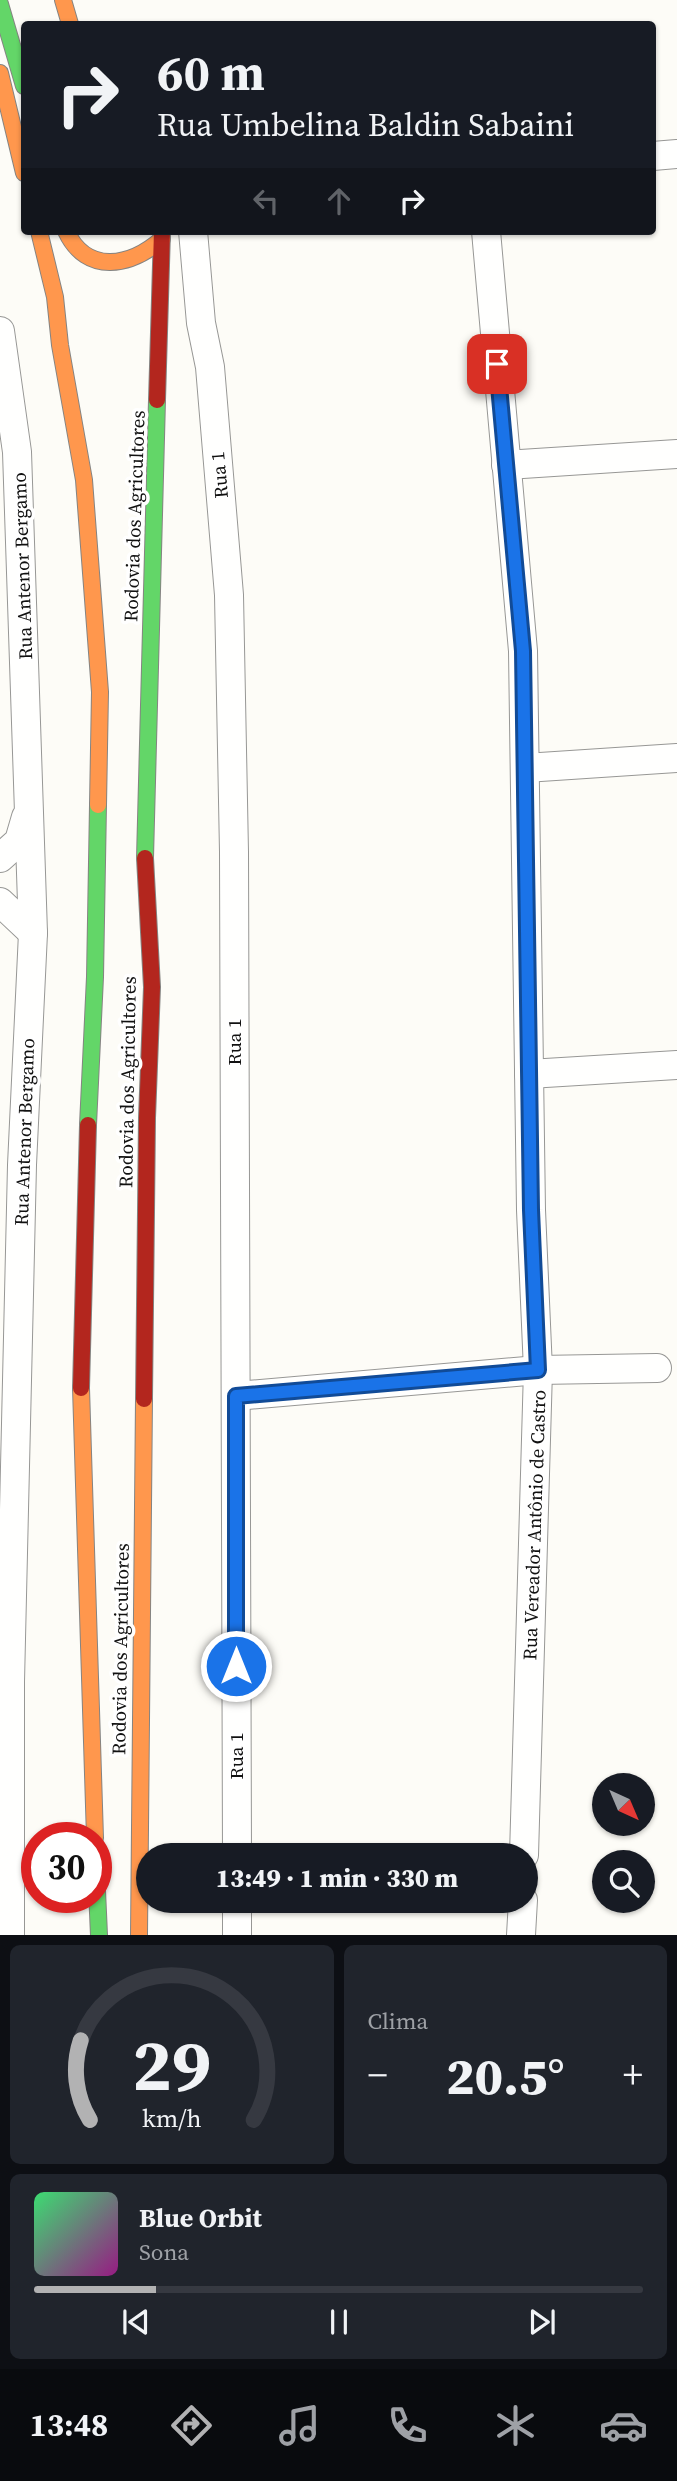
<!DOCTYPE html>
<html lang="pt">
<head>
<meta charset="utf-8">
<style>
  :root { --surface:#171b24; --page:#20242c; --text:#f1f3f6; --muted:#9ea1a6; --line:#363941; --accent:#b2b2b3 }
  body { margin:0; font-family:"Source Serif 4",serif; background:var(--page); color:var(--text); height:100vh; display:flex; flex-direction:column; font-size:26px; white-space:nowrap }
  * { box-sizing:border-box; margin:0 }
  p { font-size:23px; color:var(--muted) }
  .icon { flex:none; width:38px; height:38px; fill:none; stroke:currentColor; stroke-width:2; stroke-linecap:round; stroke-linejoin:round }
  .map { position:relative; height:1935px; overflow:hidden }
  .drawer { display:flex; flex-direction:column; gap:10px; padding:10px; background:#0d0f14; flex:1 }
  .drawer>* { flex:none }
  .banner { position:absolute; left:21px; top:21px; width:635px; height:214px; border-radius:7px; box-shadow:0 2px 5px #0004; background:#171b24; color:var(--text); overflow:hidden }
  .needle { width:46px; rotate:136deg }
  .buttons { position:absolute; left:592px; top:1773px; display:grid; gap:14px }
  .buttons a { display:grid; place-items:center; width:63px; height:63px; border-radius:50%; background:var(--surface); box-shadow:0 2px 5px #0004; font-size:35px }
  .speed { position:absolute; left:21px; top:1822px; display:flex; gap:14px; font-size:35px; font-weight:700; text-align:center }
  .speed>* { display:grid; place-content:center; width:91px; height:91px; border-radius:50%; background:var(--surface); box-shadow:0 2px 5px #0004; line-height:1 }
  .speed .limit { border:10px solid #d22; background:#fff; color:#111 }
  .pin { position:absolute; display:grid; place-items:center; width:60px; height:60px; color:#fff; margin:-30px; border-radius:14px; box-shadow:0 4px 10px #0006 }
  .me { position:absolute; width:77px; margin:-38px; rotate:0deg; stroke-linejoin:round; filter:drop-shadow(0 0 5px #0008) }
  .turn { display:flex; align-items:center; gap:24px; height:147px; padding:0 21px; font-size:32px }
  .turn .icon { width:91px; height:91px; stroke-width:2.5 }
  .turn b { display:block; font-size:49px; line-height:60px }
  .lanes { display:flex; align-items:center; height:66px; padding:0 21px; background:#0003; justify-content:center; gap:35px; direction:ltr }
  .lanes .off { opacity:.35 }
  .big { font-size:52px; font-weight:800; line-height:1.1 }
  .drawer .tile { flex:1; display:flex; flex-direction:column; justify-content:center; gap:10px; min-width:0; padding:0 24px; border-radius:10px; background:var(--page) }
  .drawer .dial { align-items:center; gap:0 }
  .dial svg { height:182px; overflow:visible; fill:none; stroke:var(--line); stroke-width:7; stroke-linecap:round; text-anchor:middle }
  .dial text { fill:var(--text); stroke:none }
  .song { display:flex; align-items:center; gap:21px }
  .cover { width:84px; height:84px; border-radius:10px; background:linear-gradient(135deg,hsl(140 70% 55%),hsl(310 70% 35%)) }
  .played { height:7px; border-radius:4px; background:linear-gradient(90deg,var(--accent) 20%,var(--line) 20%) }
  .keys { display:flex; justify-content:space-around; direction:ltr }
  .heat { display:flex; justify-content:space-between; align-items:center; font-size:38px; direction:ltr }
  .drawer .tiles { flex:1; display:grid; gap:10px; grid-template-columns:1fr 1fr }
  .tile:last-child { grid-column:span 2 }
  .trip { position:absolute; left:136px; top:1843px; width:402px; height:70px; border-radius:35px; background:var(--surface); box-shadow:0 2px 5px #0004; font-weight:800; line-height:70px; text-align:center }
  .menu { display:flex; height:112px; justify-content:space-around; align-items:center; background:#090b0e; color:var(--muted) }
  .menu .icon { width:49px; height:49px }
  .menu .on { color:var(--accent) }
  .menu b { font-size:32px; color:var(--text) }
  .map>svg:first-child { display:block }
  .lines { fill:none; stroke-linecap:round; stroke-linejoin:round }
  .street-casing { stroke:#979795; stroke-width:30 }
  .fast-casing { stroke:#858482; stroke-width:18 }
  .slow-casing { stroke:#858482; stroke-width:18 }
  .jam-casing { stroke:#858482; stroke-width:18 }
  .street { stroke:#fffffe; stroke-width:28 }
  .fast { stroke:#63d668; stroke-width:16 }
  .slow { stroke:#ff974d; stroke-width:16 }
  .jam { stroke:#b3261e; stroke-width:16 }
  .route-casing { stroke:#114b97; stroke-width:18 }
  .route { stroke:#1a73e8; stroke-width:12 }
  .labels { text-anchor:middle; dominant-baseline:central; stroke-width:7; stroke-linejoin:round; paint-order:stroke }
  .street-label { font-size:19px; fill:#111; stroke:#fff }
</style>
</head>
<body>
<div class="map">
<svg width="677" height="1935" viewBox="0 0 677 1935">
  <rect width="100%" height="100%" fill="#fdfcf7"/>
  <g class="lines">
    <g class="street-casing">
      <g id="street">
        <polyline points="653,156 677,154"/>
        <polyline points="193,231 201,323 210,367 229,595 234,852 237,1855"/>
        <polyline points="486,231 523,651 531,1210 538,1370 524,1855"/>
        <polyline points="0,331 17,452 33,933 22,1165 10,1682 10,1935"/>
        <polyline points="506,465 677,454"/>
        <polyline points="525,768 677,758"/>
        <polyline points="0,858 19,841 26,817"/>
        <polyline points="0,902 33,933"/>
        <polyline points="529,1074 677,1065"/>
        <polyline points="236,1396 538,1370 657,1368"/>
        <polyline points="237,1900 237,1935"/>
        <polyline points="521,1935 523,1900"/>
      </g>
    </g>
    <g class="fast-casing">
      <g id="fast">
        <polyline points="0,4 24,86"/>
        <polyline points="145,858 157,400"/>
        <polyline points="88,1125 95,977 98,805"/>
        <polyline points="96,1868 99,1935"/>
      </g>
    </g>
    <g class="slow-casing">
      <g id="slow">
        <polyline points="63,0 70,24"/>
        <polyline points="0,73 24,173"/>
        <polyline points="39,231 55,297 60,345 84,480 100,692 98,805"/>
        <path d="M66 231C87 276 131 266 162 239"/>
        <polyline points="81,1388 95,1838"/>
        <polyline points="139,1935 144,1399"/>
      </g>
    </g>
    <g class="jam-casing">
      <g id="jam">
        <polyline points="157,400 162,231"/>
        <polyline points="81,1388 88,1125"/>
        <polyline points="144,1399 147,1118 152,987 145,858"/>
      </g>
    </g>
    <use href="#street" class="street"/>
    <use href="#fast" class="fast"/>
    <use href="#slow" class="slow"/>
    <use href="#jam" class="jam"/>
  </g>
  <g class="lines">
    <g class="route-casing">
      <polyline id="route" points="236,1666 236,1396 538,1370 531,1210 523,651 497,364"/>
    </g>
    <use href="#route" class="route"/>
  </g>
  <g class="labels">
    <g class="street-label">
      <text transform="translate(219 475) rotate(-95)">Rua 1</text>
      <text transform="translate(134 516) rotate(-88)">Rodovia dos Agricultores</text>
      <text transform="translate(22 566) rotate(-92)">Rua Antenor Bergamo</text>
      <text transform="translate(234 1042) rotate(-90)">Rua 1</text>
      <text transform="translate(127 1082) rotate(-89)">Rodovia dos Agricultores</text>
      <text transform="translate(24 1132) rotate(-88)">Rua Antenor Bergamo</text>
      <text transform="translate(534 1525) rotate(-88)">Rua Vereador Antônio de Castro</text>
      <text transform="translate(120 1649) rotate(-89)">Rodovia dos Agricultores</text>
      <text transform="translate(236 1756) rotate(-90)">Rua 1</text>
    </g>
  </g>
</svg>
<div class="buttons">
<a><svg class="needle" viewBox="-14 -14 28 28"><path d="M0-13l5 13h-10z" fill="#e53935"/><path d="M0 13l5-13h-10z" fill="#9ea1a6"/></svg></a>
<a><svg class="icon" aria-label="search" viewBox="0 0 24 24"><circle cx="10" cy="10" r="6"/><path d="M15 15l6 6"/></svg></a>
</div>
<div class="speed"><div class="limit">30</div></div>
<div class="pin" style="left:497px;top:364px;background:#d93025"><svg class="icon" aria-label="arrive" viewBox="0 0 24 24"><path d="M6 21V4h12l-3 4 3 4H6"/></svg></div>
<svg class="me" style="left:236px;top:1666px" viewBox="-20 -20 40 40"><circle r="17" fill="#1a73e8" stroke="#fff" stroke-width="3"/><path d="M0-11L8 9 0 5-8 9z" fill="#fff"/></svg>
<div class="trip">13:49 · 1 min · 330 m</div>
<div class="banner">
<div class="turn"><svg class="icon" aria-label="right" viewBox="0 0 24 24"><path d="M7 20v-9h11M14 6l5 5-5 5"/></svg><div><b>60 m</b>Rua Umbelina Baldin Sabaini</div></div>
<div class="lanes"><svg class="icon off" aria-label="left" viewBox="0 0 24 24"><path d="M17 20v-9H6M10 6l-5 5 5 5"/></svg><svg class="icon off" aria-label="ahead" viewBox="0 0 24 24"><path d="M12 20V5M6 11l6-6 6 6"/></svg><svg class="icon" aria-label="right" viewBox="0 0 24 24"><path d="M7 20v-9h11M14 6l5 5-5 5"/></svg></div>
</div>
</div>
<section class="drawer">
<div class="tiles">
<div class="tile dial"><svg viewBox="0 0 100 80">
<path d="M14 69A42 42 0 1 1 86 69"/>
<path d="M14 69A42 42 0 0 1 10 34" stroke="#b2b2b3"/>
<text x="50" y="56" font-size="32" font-weight="700">29</text>
<text x="50" y="72" font-size="11">km/h</text>
</svg></div>
<div class="tile"><p>Clima</p>
<div class="heat"><a>−</a><b class="big">20.5°</b><a>+</a></div>
</div>
<div class="tile">
<div class="song"><i class="cover"></i><div><b>Blue Orbit</b><p>Sona</p></div></div>
<div class="played"></div>
<div class="keys"><svg class="icon" aria-label="previous" viewBox="0 0 24 24"><path d="M18 5L8 12l10 7zM5 5v14"/></svg><svg class="icon" aria-label="pause" viewBox="0 0 24 24"><path d="M8 5v14M16 5v14"/></svg><svg class="icon" aria-label="next" viewBox="0 0 24 24"><path d="M6 5l10 7-10 7zM19 5v14"/></svg></div>
</div>
</div>
</section>
<nav class="menu">
<b>13:48</b>
<svg class="icon on" aria-label="directions" viewBox="0 0 24 24"><path d="M12 3l9 9-9 9-9-9zM9 14v-3h6M13 9l2 2-2 2"/></svg>
<svg class="icon" aria-label="music" viewBox="0 0 24 24"><path d="M9 18V5l10-2v13"/><circle cx="6" cy="18" r="3"/><circle cx="16" cy="16" r="3"/></svg>
<svg class="icon" aria-label="phone" viewBox="0 0 24 24"><path d="M5 4h4l2 5-3 2q2 4 5 5l2-3 5 2v4C11 20 4 13 5 4z"/></svg>
<svg class="icon" aria-label="climate" viewBox="0 0 24 24"><path d="M12 3v18M4 7l16 10M4 17L20 7"/></svg>
<svg class="icon" aria-label="car" viewBox="0 0 24 24"><path d="M5 17H2v-5l4-1 3-4h7l3 4 3 1v5h-3M9 17h6M6 11h13"/><circle cx="7" cy="17" r="2"/><circle cx="17" cy="17" r="2"/></svg>
</nav>
</body>
</html>
